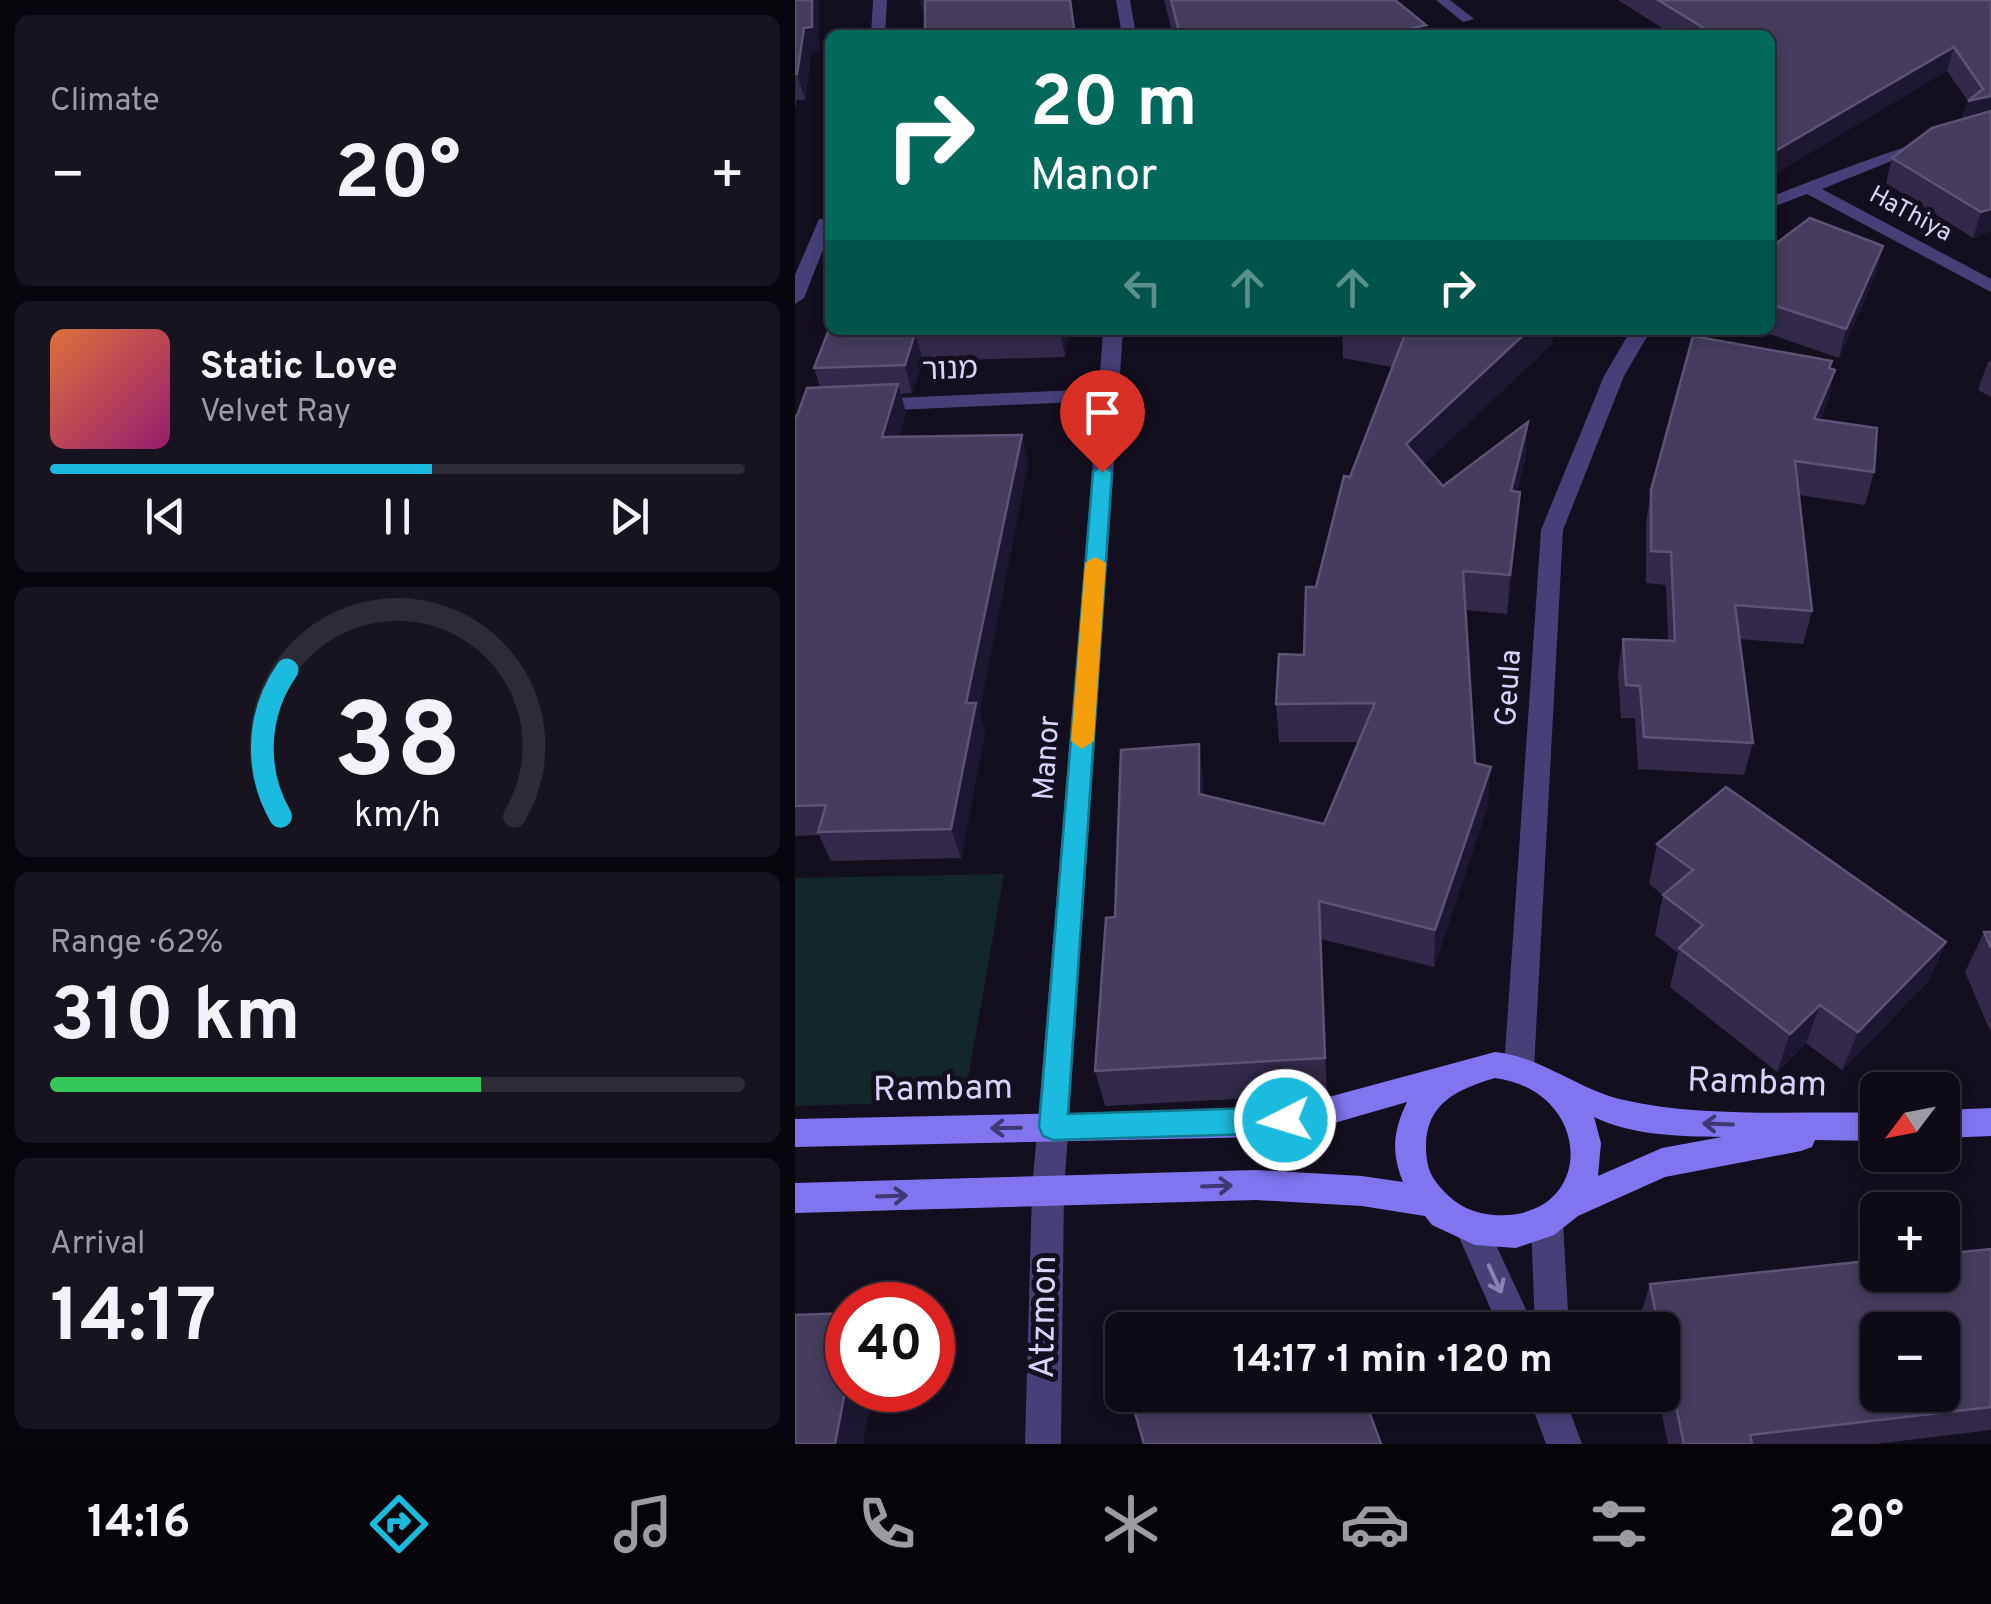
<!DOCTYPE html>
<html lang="en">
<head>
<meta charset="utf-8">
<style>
  :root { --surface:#0e0b17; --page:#171420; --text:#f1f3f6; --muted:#9b9ba1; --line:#2e2b36; --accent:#1abbde }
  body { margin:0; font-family:Overpass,"Noto Sans Hebrew",sans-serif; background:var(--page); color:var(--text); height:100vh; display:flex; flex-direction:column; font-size:38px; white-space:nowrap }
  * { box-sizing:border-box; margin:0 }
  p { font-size:32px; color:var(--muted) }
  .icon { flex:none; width:55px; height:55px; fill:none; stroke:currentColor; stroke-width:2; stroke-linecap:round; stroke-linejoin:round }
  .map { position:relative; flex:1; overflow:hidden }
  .sheet { display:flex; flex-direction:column; gap:15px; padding:15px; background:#08060d; width:795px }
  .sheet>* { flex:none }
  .banner { position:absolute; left:30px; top:30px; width:950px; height:305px; border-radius:15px; box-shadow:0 5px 15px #0003,0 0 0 2px var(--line); background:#00695c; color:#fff; overflow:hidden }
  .needle { width:65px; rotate:238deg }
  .buttons { position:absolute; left:1065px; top:1072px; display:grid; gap:20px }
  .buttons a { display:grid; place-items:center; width:100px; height:100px; border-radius:15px; background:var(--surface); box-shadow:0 5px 15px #0003,0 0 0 2px var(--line); font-size:50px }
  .speed { position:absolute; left:30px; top:1282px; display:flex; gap:20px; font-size:50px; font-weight:700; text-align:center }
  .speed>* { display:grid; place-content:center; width:130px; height:130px; border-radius:50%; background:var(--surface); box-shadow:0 5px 15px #0003,0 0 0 2px var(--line); line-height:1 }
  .speed .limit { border:15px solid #d22; background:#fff; color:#111 }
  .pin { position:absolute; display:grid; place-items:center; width:85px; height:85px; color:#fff; margin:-102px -42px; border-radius:50% 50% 50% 0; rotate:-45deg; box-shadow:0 0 10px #0007 }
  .pin .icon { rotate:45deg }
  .me { position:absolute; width:110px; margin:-55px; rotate:265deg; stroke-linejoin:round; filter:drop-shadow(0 0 8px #0008) }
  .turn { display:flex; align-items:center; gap:35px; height:210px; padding:0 40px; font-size:45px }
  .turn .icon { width:130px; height:130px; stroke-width:2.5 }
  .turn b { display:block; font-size:70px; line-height:85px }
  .lanes { display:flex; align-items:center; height:95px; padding:0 40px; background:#0003; justify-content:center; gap:50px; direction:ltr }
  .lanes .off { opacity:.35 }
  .big { font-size:75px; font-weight:700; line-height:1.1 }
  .sheet .widget { flex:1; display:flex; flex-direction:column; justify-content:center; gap:15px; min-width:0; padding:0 35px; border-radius:15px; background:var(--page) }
  .sheet .dial { align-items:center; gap:0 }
  .dial svg { height:260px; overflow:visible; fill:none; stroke:var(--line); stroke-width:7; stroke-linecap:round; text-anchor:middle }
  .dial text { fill:var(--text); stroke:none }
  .song { display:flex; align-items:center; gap:30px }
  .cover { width:120px; height:120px; border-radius:15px; background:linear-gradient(135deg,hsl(20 70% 55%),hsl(320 70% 35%)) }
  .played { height:10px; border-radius:5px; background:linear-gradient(90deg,var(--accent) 55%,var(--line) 55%) }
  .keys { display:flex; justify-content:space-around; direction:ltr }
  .heat { display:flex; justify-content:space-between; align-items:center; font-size:55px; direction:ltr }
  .charge { height:15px; border-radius:8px; background:linear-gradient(90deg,#34c759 62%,var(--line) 0) }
  .trip { position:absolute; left:310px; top:1312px; width:575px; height:100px; border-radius:15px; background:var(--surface); box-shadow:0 5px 15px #0003,0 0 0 2px var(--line); font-weight:700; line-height:100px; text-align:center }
  .menu { display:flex; height:160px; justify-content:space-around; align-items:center; background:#060409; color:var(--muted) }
  .menu .icon { width:70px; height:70px }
  .menu .active { color:var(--accent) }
  .menu b { font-size:45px; color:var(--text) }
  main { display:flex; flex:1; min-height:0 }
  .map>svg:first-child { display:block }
  .green { fill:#132728 }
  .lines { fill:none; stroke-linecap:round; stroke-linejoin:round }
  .lane { fill:#464079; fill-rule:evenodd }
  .street { fill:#464079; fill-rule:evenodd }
  .secondary { fill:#8175ef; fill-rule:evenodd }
  .wall { fill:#332a4b }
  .shaded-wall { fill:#1e1732 }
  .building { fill:#453c5e; stroke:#5c5376; stroke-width:2.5; fill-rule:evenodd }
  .oneway { stroke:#3f3872 }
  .oneway2 { stroke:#8982b3 }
  .route { fill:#1abbde; stroke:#117a90; stroke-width:2.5 }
  .slow { fill:#f59e0b }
  .labels { text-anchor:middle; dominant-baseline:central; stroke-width:10; stroke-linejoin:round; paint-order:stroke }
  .far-street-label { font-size:25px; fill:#dad2fa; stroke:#130f1f }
  .street-label { font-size:30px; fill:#dad2fa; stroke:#130f1f }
  .near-street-label { font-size:35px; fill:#dad2fa; stroke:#130f1f }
</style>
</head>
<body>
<main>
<section class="sheet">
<div class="widget"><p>Climate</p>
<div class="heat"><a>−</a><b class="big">20°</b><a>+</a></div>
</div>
<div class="widget">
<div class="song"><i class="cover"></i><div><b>Static Love</b><p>Velvet Ray</p></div></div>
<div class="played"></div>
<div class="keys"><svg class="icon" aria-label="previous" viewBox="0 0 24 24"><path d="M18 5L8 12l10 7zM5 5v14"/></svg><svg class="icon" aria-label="pause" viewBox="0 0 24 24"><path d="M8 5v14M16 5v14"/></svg><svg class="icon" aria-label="next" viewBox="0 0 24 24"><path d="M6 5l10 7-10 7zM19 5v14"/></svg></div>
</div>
<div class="widget dial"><svg viewBox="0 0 100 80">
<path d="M14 69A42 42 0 1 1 86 69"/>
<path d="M14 69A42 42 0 0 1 16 24" stroke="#1abbde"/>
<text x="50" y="56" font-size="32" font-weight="700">38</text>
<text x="50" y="72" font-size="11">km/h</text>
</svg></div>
<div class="widget"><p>Range · 62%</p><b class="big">310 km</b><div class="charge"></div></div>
<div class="widget"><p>Arrival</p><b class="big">14:17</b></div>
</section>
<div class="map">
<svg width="1196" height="1444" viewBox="0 0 1196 1444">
  <rect width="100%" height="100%" fill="#130f1f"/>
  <polygon class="green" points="209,874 169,1101 0,1106 0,878"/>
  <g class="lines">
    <polygon class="lane" points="641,0 655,0 679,19 668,22"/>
    <g class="street">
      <polygon points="78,0 92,0 90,35 76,35"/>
      <polygon points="321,0 335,0 341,35 327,35"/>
      <path d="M1196 121V131L1119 152 1027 189 1196 279V292L1012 194 975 208V197C1047 169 1120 141 1196 121Z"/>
      <polygon points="24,219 35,219 35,232 9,298 0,304 0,275"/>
      <polygon points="308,330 328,330 269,1191 266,1444 230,1444 237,1191 303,401 78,411 68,405 78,399 304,389"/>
      <polygon points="836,330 856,330 829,376 768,530 739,1068 735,1077 724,1081 713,1077 709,1068 746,530 809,376"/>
      <polygon points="752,1206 764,1211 768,1222 774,1330 705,1330 660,1228 664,1217 676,1212 688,1217 740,1329 736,1222 740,1211"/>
      <polygon points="733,1395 769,1395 787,1444 751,1444"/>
    </g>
    <g class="secondary">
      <path d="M700 1052C748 1057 783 1090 829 1100 907 1118 1001 1111 1082 1113V1141L1020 1140 1017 1147 1006 1151 870 1177 783 1216 759 1235 721 1248 680 1245 637 1225 630 1216 567 1206 461 1200 0 1213V1183L461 1170 567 1176 608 1182C596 1152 598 1131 612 1102L515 1130 466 1137 0 1147V1119L466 1109 515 1102ZM700 1078C800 1091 802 1221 699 1215 674 1213 656 1202 641 1182 633 1172 631 1159 631 1146 631 1103 663 1089 700 1078ZM799 1117C838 1136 884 1136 927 1137L867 1148 803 1176 806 1143Z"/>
      <polygon points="1196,1108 1196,1136 1148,1138 1148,1110"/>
    </g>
  </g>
  <g class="wall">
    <polygon points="0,0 24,52 16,53 10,100 2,100 0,108"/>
    <polygon points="369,0 600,0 631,25 630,35 378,35"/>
    <polygon points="823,0 1196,0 1196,231 1178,238 1091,183 1097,158 1167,119 1173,101 1152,71 975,35 878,35"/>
    <polygon points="1088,246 1081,274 1044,358 963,330 975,330 975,248"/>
    <polygon points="35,330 274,330 270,357 128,361 117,393 106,394 111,413 104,437 227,435 233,464 184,712 190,732 166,858 36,861 24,835 0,836 0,416 2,416 25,387 19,368"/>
    <polygon points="547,330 758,330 757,344 629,464 648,486 733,422 730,460 722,491 725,492 722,530 712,614 671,610 680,763 693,805 639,967 526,939 532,1094 310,1106 300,1071 320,917 409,783 409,796 529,824 564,742 484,742 481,704 509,655 521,587 555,477 597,367 548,358"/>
    <polygon points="1196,360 1196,397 1183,390 1193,362"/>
    <polygon points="1035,368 1033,402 1025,420 1079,472 1070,505 1004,495 1017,611 1008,644 944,639 958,743 949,775 843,769 840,718 826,718 823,672 828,639 873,641 871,585 851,583 851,523 856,490"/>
    <polygon points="862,844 1151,942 1133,982 1047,1070 1011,1043 982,1072 875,987 883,953 860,935 868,895 854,884"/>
    <polygon points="1189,932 1196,932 1196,1033 1170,972"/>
    <polygon points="1196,1249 1196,1430 1080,1444 873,1444 863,1395 868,1395 868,1330 849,1330 846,1313 855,1284"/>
  </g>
  <g class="shaded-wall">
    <polygon points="17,0 24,0 24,52 16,53 10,100 2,74 9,28"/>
    <polygon points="124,0 133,0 135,10 127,11"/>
    <polygon points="631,25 630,35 588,35"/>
    <polygon points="1159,47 1152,71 975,177 975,154"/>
    <polygon points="1196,96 1196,119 1166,126 1173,101"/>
    <polygon points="1196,209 1196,231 1178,238 1186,212"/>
    <polygon points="1088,246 1081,274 1044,358 1051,329"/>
    <polygon points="265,330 274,330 270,357"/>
    <polygon points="734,330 758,330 757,344 611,482 611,444"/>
    <polygon points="120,333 128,361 117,393 110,365"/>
    <polygon points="1040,370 1033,402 1011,451 1019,419"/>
    <polygon points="103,384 111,413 95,466 87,437"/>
    <polygon points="733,422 730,460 713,529 716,491"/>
    <polygon points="227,435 233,464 184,712 190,732 166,858 156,829 171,703"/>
    <polygon points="725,492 722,530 712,614 715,575"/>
    <polygon points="404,744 409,783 410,833 404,794"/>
    <polygon points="696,767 693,805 639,967 640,930"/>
    <polygon points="524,901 526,939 532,1094 530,1058"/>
    <polygon points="1151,942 1133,982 1047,1070 1063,1032"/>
    <polygon points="1025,1005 1011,1043 982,1072 995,1034"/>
    <polygon points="52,1381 52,1390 78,1390 68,1444 40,1444"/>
  </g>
  <g class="building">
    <polygon points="0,0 17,0 17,27 9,28 2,74 0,74"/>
    <polygon points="130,0 275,0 280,35 130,35"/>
    <polygon points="376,0 600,0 631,25 588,35 385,35"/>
    <polygon points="863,0 1196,0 1196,96 1173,101 1188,89 1159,47 975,154 975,35 920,35"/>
    <polygon points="1196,111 1196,209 1186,212 1097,158 1137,128"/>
    <polygon points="1015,218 1088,246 1051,329 975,304 975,248"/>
    <polygon points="35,327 35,330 209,330 120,333 110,365 19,368"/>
    <polygon points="600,330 734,330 611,444 648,486 733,422 716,491 725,492 715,575 668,571 680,763 696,767 640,930 524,901 530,1058 300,1071 311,918 320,917 326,750 404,744 404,794 529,824 580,703 481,704 484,654 509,655 511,587 521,587 549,476 555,477 611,332"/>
    <polygon points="898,336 1037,361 1034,368 1040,370 1019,419 1082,428 1079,472 1000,461 1017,611 940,605 958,743 849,737 845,686 831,685 828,639 880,641 876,552 856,551 856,490"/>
    <polygon points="103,384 87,437 227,435 171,703 181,703 156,829 23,832 31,805 0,806 0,416 2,416 12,388"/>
    <polygon points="931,787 1151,942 1063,1032 1025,1005 995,1034 884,948 908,925 868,895 898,870 862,844"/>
    <polygon points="1189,932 1196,932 1196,948"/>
    <path d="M1196 1249V1407L955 1435 957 1444H889L868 1345V1330H864L855 1284 1082 1260V1275H1148V1254ZM1082 1330H1148V1395H1082Z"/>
    <polygon points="52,1313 52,1381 40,1444 0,1444 0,1315"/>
    <polygon points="322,1346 328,1347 328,1367"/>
    <polygon points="335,1395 568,1395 586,1444 349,1444"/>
  </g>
  <defs><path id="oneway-shaft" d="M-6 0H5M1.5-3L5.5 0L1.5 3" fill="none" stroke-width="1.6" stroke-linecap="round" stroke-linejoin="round" transform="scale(2.5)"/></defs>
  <g class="oneway">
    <use href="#oneway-shaft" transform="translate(923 1124) rotate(-178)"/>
    <use href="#oneway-shaft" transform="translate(211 1128) rotate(179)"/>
    <use href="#oneway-shaft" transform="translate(422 1186) rotate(-2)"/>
    <use href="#oneway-shaft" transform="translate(97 1196) rotate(-2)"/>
  </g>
  <use class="oneway2" href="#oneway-shaft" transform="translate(700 1279) rotate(65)"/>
  <polygon class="route" points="307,466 317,472 273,1114 490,1107 500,1111 505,1120 500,1129 490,1133 258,1140 248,1136 244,1127 298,472"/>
  <polygon class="slow" points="300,557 311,563 299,741 287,749 276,741 290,563"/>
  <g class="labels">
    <g class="far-street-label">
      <text transform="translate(1115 215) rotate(28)">HaThiya</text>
    </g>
    <g class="street-label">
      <text transform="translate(155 371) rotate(-2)">מנור</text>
      <text transform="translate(715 688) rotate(-86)">Geula</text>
      <text transform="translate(253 758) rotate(-86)">Manor</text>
    </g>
    <g class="near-street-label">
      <text transform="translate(962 1084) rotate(2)">Rambam</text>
      <text transform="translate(148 1090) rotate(-1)">Rambam</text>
      <text transform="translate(250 1317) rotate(-89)">Atzmon</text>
    </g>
  </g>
</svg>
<div class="buttons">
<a><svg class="needle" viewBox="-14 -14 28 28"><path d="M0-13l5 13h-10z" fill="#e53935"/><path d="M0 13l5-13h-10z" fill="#9b9ba1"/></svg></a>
<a>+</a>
<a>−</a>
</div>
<div class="speed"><div class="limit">40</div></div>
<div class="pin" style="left:307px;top:472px;background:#d93025"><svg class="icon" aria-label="arrive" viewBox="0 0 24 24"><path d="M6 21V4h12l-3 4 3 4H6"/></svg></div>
<svg class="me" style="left:490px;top:1120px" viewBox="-20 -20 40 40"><circle r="17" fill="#1abbde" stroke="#fff" stroke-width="3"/><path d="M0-11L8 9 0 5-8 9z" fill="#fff"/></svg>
<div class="trip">14:17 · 1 min · 120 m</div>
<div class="banner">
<div class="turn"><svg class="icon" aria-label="right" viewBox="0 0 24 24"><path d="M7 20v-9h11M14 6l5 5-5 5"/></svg><div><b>20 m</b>Manor</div></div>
<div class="lanes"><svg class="icon off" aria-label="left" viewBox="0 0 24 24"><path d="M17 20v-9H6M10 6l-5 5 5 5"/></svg><svg class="icon off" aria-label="ahead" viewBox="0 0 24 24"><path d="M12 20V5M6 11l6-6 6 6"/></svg><svg class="icon off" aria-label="ahead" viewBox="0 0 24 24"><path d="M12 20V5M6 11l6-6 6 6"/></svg><svg class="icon" aria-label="right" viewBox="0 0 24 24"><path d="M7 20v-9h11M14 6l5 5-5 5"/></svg></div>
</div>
</div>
</main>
<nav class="menu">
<b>14:16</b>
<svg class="icon active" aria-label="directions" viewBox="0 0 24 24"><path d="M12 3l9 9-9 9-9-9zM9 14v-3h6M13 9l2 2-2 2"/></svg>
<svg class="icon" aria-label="music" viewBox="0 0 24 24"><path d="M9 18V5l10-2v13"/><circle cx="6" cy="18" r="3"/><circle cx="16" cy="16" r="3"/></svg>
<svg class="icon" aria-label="phone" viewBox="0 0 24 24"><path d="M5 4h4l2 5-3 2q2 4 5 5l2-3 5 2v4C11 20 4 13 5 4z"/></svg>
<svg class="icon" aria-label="climate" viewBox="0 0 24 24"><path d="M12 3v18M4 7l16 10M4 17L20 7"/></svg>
<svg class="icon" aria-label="car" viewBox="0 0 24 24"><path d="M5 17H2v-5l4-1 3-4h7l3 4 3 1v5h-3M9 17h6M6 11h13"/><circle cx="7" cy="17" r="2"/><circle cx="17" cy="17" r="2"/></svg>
<svg class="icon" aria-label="filters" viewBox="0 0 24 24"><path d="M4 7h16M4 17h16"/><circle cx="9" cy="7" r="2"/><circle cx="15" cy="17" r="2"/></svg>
<b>20°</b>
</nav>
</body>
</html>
